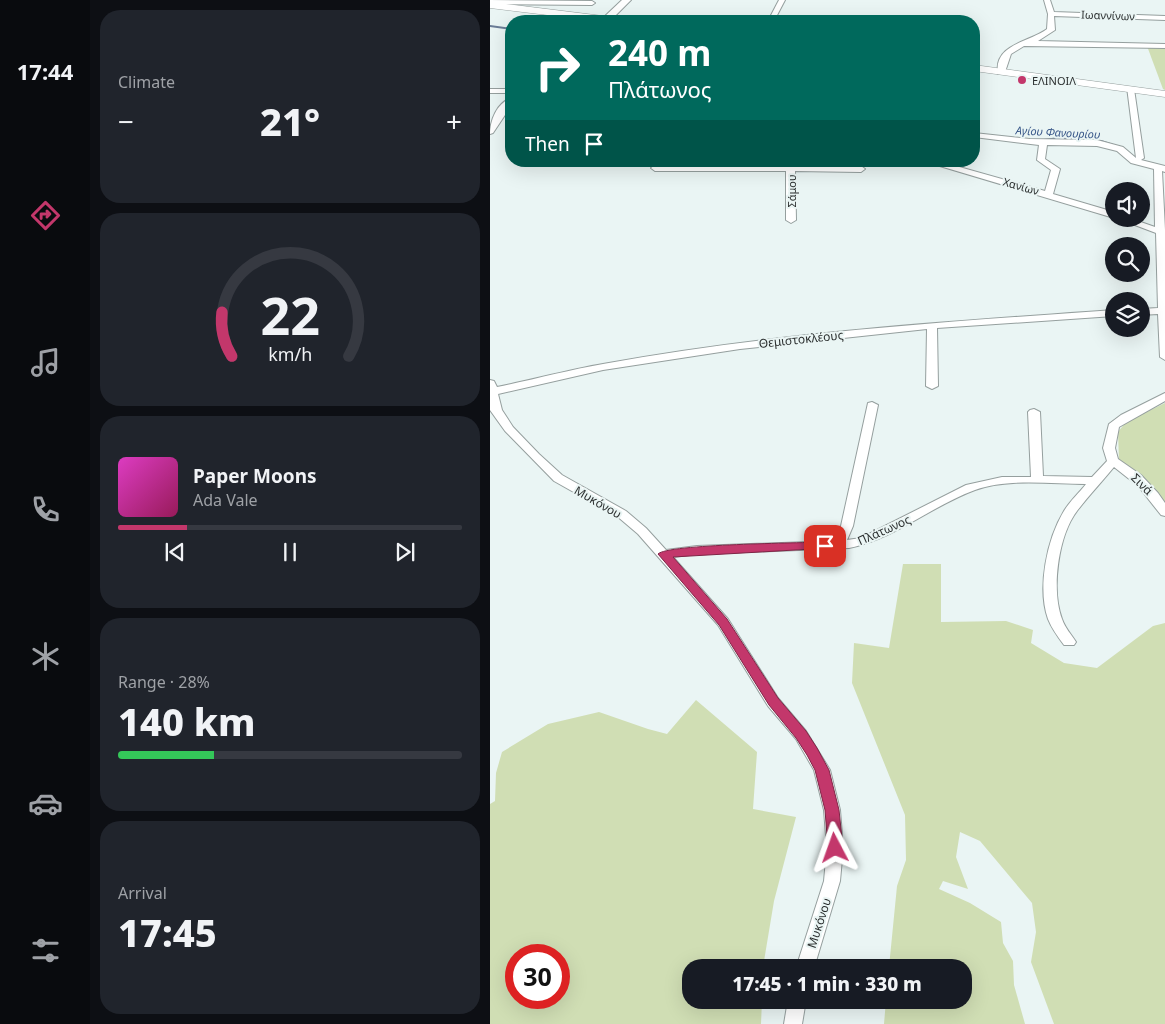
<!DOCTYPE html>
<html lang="en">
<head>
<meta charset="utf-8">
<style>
  :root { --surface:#171b24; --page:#20242c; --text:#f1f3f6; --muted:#9ea1a6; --line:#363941; --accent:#c3376b }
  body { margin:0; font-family:"Noto Sans",sans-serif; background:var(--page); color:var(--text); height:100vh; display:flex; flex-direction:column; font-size:19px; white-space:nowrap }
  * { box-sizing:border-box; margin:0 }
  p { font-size:16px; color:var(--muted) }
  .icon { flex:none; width:28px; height:28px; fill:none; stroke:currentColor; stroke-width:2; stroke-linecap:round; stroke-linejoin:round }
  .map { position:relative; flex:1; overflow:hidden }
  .details { display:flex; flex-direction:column; gap:10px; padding:10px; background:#0d0f14; width:400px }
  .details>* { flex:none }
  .guide { position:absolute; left:15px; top:15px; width:475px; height:152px; border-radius:20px; box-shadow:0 5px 20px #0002; background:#00695c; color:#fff; overflow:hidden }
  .controls { position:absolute; left:615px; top:182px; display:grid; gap:10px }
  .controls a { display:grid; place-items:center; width:45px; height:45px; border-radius:50%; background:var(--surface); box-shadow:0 5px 20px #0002; font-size:25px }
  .speed { position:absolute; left:15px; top:944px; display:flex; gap:10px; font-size:25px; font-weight:700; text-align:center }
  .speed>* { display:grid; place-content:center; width:65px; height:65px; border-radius:50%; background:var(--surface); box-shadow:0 5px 20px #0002; line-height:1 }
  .speed .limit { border:8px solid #d22; background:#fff; color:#111 }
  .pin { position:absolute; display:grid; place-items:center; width:42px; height:42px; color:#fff; margin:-21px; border-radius:10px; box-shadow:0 2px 8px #0006 }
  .me { position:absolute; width:55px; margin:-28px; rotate:356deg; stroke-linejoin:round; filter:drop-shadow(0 0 4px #0008) }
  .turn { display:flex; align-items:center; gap:18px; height:105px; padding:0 20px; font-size:22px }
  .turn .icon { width:65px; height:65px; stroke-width:2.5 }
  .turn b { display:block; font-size:35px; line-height:42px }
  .then { display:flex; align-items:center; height:48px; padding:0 20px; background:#0003; gap:10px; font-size:19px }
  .big { font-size:38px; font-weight:800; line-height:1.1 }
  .details .widget { flex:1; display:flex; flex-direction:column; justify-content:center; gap:8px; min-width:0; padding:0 18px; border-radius:20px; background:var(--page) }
  .details .dial { align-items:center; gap:0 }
  .dial svg { height:130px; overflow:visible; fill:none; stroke:var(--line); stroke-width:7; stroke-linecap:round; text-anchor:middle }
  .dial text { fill:var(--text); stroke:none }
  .song { display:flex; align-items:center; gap:15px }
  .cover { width:60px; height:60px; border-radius:8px; background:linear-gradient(135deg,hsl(310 70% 55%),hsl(330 70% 35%)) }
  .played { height:5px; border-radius:2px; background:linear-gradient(90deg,var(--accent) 20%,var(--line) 20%) }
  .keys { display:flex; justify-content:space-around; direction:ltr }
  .heat { display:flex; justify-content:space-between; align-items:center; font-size:28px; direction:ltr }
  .charge { height:8px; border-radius:4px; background:linear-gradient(90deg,#34c759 28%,var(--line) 0) }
  .trip { position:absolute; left:192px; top:959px; width:290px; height:50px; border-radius:20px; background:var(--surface); box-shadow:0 5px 20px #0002; font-weight:800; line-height:50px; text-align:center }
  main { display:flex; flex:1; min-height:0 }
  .dock { display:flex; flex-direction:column; width:90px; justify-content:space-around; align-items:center; background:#090b0e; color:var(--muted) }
  .dock .icon { width:35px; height:35px }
  .dock .on { color:var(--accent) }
  .dock b { font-size:22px; color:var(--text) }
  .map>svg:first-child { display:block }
  .green { fill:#d0deb4; fill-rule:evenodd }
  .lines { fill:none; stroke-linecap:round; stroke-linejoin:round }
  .stream { stroke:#6b7d97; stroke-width:2 }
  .minor-casing { stroke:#959f9e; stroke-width:2 }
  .tertiary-casing { stroke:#959f9e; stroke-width:2 }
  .secondary-casing { stroke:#959f9e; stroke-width:1 }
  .minor { fill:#fff; fill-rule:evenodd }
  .tertiary { fill:#fff; fill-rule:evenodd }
  .secondary { fill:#fff; fill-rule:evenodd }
  .route { fill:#c3376b; stroke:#7f2446 }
  .poi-dot { fill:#c3376b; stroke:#eaf5f4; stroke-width:2 }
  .labels { text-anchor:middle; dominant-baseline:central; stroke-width:4; stroke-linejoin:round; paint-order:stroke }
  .far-street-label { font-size:11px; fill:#2b2f2f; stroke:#eaf5f4 }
  .far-poi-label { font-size:11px; fill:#2b2f2f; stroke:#eaf5f4; text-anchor:start }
  .far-water-label { font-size:11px; font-style:italic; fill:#375688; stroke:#eaf5f4 }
  .street-label { font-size:12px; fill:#2b2f2f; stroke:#eaf5f4 }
</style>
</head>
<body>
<main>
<nav class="dock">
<b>17:44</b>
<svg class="icon on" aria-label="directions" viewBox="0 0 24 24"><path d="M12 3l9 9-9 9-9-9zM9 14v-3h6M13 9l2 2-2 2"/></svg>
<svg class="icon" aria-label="music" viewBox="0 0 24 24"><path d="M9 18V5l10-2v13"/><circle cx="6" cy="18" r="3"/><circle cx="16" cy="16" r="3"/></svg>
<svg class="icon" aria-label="phone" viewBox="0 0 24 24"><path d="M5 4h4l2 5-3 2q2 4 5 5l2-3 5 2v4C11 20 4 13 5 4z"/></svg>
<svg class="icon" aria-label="climate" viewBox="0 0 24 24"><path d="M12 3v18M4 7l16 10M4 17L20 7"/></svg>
<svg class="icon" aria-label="car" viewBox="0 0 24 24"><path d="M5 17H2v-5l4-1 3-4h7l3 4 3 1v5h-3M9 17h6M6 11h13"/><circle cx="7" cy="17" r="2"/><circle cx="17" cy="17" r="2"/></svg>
<svg class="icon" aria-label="filters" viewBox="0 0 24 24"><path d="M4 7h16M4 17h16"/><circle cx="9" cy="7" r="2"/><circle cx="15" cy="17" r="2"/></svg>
</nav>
<section class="details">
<div class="widget"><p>Climate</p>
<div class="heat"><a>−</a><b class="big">21°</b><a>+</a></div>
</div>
<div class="widget dial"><svg viewBox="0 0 100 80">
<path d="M14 69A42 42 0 1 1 86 69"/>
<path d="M14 69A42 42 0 0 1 8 42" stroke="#c3376b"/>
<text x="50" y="56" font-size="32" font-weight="700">22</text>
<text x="50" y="72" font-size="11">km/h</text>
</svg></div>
<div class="widget">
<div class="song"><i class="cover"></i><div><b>Paper Moons</b><p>Ada Vale</p></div></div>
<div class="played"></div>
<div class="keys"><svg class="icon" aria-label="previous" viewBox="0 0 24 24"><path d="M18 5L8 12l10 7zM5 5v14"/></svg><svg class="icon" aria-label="pause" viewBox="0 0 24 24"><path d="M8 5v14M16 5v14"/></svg><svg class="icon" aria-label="next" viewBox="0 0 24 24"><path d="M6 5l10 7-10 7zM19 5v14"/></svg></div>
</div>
<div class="widget"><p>Range · 28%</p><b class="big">140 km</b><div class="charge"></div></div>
<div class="widget"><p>Arrival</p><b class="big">17:45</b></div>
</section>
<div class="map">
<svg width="675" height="1024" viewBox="0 0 675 1024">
  <rect width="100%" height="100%" fill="#eaf5f4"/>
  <g class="green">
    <polygon points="657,46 675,47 675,90 673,89"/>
    <polygon points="675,403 675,503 648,473 629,461 628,432 636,422"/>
    <polygon points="413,564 451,564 451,622 516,621 543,630 541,643 574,663 607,668 663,626 675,623 675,1024 564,1024 541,962 546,932 542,903 490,841 470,832 466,857 478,889 453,881 449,889 480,903 511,922 513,943 523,961 524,985 535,1024 394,1024 396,1000 474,1000 474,968 399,967 407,886 416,860 415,815 362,683 364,643 399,648"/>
    <path d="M206 700 267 752 263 809 306 817 284 901 273 967 201 968V1000H272L271 1024H0V804L5 801 6 773 12 752 58 724 109 712 158 729 177 734ZM26 955H69V998H26Z"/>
  </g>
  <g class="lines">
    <g class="stream">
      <polyline points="0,26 21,29"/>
      <polyline points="554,140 569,138 605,140"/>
      <polyline points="611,141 629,147"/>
    </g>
    <g class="minor-casing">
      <g id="minor">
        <polygon points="0,0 102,1 105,3 102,5 0,4"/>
        <polygon points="289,0 295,0 284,21 278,21"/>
        <path d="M554 0H560L564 12 675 16V20L564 16 565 30 548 41 675 44V48L534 46 521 54 515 72 508 74C503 44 540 42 557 29L558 14Z"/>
        <polygon points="637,87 644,89 654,158 651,160 675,166 675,172 672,171 675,230 675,360 670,357 668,314 651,315 651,309 668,308 666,233 629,219 642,219 665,227 664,169 641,163 627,151 607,146 557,145 555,159 570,169 563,194 624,212 624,218 433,161 448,161 555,191 561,170 547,160 549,145 484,137 484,133 540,139 607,140 633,147 646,158"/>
        <rect x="0" y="89" width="21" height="4"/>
        <polygon points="296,161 304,161 304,166 371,166 375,169 371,172 305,171 306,220 301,223 296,220 296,171 165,171 161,168 165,165 296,166"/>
        <path d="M624 310V316L447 328 448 386 442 389 436 386 437 329 250 349 113 370 8 394 12 410 23 427 49 454 72 475 136 511 156 528 176 550 207 546 344 541 351 526 378 403 382 402 388 405 363 526 357 540 371 538 476 485 512 477H541L538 412 540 410 544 409 550 412 553 476 602 477 617 461 613 448 619 424 631 415 675 393V401L629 427 625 448 628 459 651 475 668 493 675 503V516L671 515 648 486 624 467C612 482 598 496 587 511 568 536 561 590 572 619 575 628 581 634 586 642L584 645H574C568 637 562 629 558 619 547 588 557 539 574 511 580 501 589 493 596 484 561 484 519 478 485 490 441 506 405 539 359 548L207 554 183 557 238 619 288 698 316 731 340 770 350 810 353 848 350 881 324 968H306L334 881 337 848 334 810 324 770 306 739 278 706 228 625 148 534 128 517 64 481 15 431 0 410V380L4 381 7 387C42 380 78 370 113 364 282 333 453 322 624 310Z"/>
        <polygon points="298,1000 316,1000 312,1024 294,1024"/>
      </g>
    </g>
    <g class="tertiary-casing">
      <g id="tertiary">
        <polygon points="132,0 141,0 120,21 113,21 113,18"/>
        <path d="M21 98V106L3 133 0 134C0 120 7 103 21 98Z"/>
      </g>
    </g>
    <g class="secondary-casing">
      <g id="secondary">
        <polygon points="0,2 129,18 134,21 107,21 0,8"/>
        <polygon points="484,65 675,91 675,97 484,71"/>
      </g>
    </g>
    <use href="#minor" class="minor"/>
    <use href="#tertiary" class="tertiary"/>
    <use href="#secondary" class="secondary"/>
  </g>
  <path class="route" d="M335 542 341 546 340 548 183 557 237 619 288 698 316 731 327 748 339 770 349 810 353 848 350 852 345 854 340 852 338 848 335 810 325 770 317 755 306 738 279 705 229 625 168 554C177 544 313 543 335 542Z"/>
  <circle class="poi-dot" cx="532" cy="80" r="5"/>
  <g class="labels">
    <g class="far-street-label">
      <text transform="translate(618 15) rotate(2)">Ιωαννίνων</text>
      <text transform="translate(531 186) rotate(16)">Χανίων</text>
      <text transform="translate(301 191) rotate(-90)">Σάμου</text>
    </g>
    <g class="far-poi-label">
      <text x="542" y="80">ΕΛΙΝΟΙΛ</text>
    </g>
    <g class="far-water-label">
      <text transform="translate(568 132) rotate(3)">Αγίου Φανουρίου</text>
    </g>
    <g class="street-label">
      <text transform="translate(311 339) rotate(-6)">Θεμιστοκλέους</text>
      <text transform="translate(652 484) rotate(44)">Σινά</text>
      <text transform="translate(108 502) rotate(30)">Μυκόνου</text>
      <text transform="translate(394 530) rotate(-24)">Πλάτωνος</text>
      <text transform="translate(329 923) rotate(-72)">Μυκόνου</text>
    </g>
  </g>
</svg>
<div class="controls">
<a><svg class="icon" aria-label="sound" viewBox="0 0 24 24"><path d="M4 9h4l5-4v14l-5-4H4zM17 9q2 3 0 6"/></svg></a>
<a><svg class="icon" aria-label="search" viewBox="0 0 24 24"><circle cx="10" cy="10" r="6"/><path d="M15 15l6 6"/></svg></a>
<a><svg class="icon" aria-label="layers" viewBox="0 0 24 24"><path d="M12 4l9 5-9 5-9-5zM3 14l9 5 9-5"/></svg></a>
</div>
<div class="speed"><div class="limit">30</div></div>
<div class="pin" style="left:335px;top:546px;background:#d93025"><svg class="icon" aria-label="arrive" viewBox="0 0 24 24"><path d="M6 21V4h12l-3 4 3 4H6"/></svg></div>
<svg class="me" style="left:345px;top:848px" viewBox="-20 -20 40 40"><path d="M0-17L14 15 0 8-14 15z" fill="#c3376b" stroke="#fff" stroke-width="4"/></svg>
<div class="trip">17:45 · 1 min · 330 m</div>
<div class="guide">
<div class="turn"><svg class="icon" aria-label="right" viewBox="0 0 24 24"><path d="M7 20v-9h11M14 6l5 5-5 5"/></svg><div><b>240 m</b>Πλάτωνος</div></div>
<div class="then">Then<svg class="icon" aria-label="arrive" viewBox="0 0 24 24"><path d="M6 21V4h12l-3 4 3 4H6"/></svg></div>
</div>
</div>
</main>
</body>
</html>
